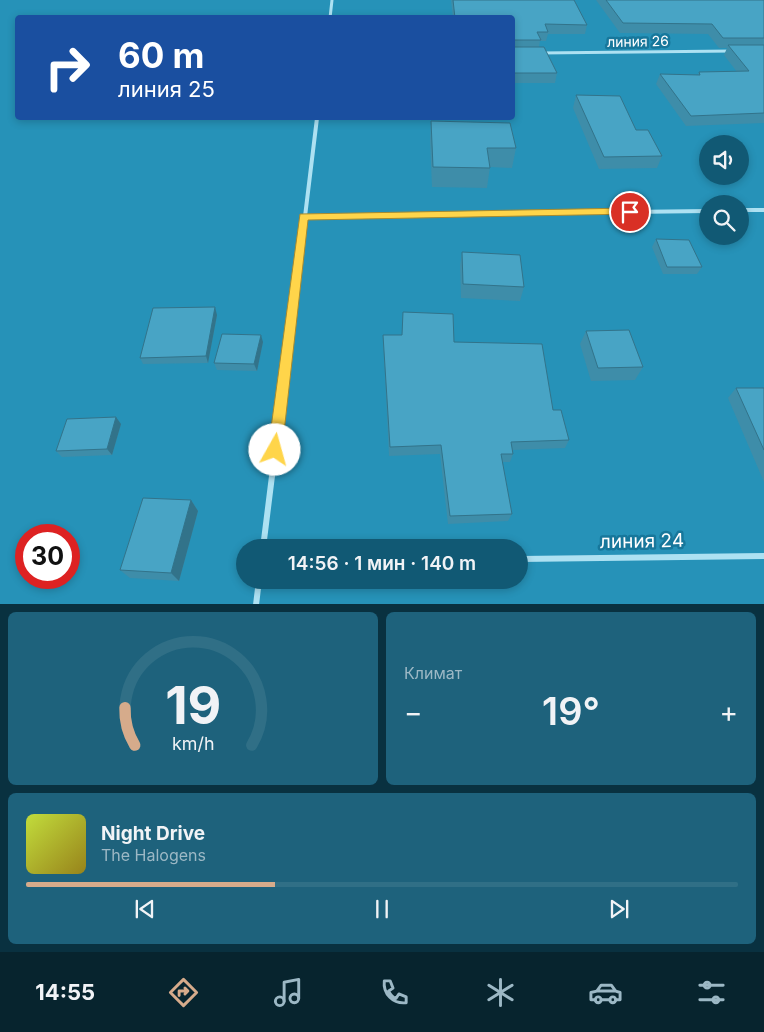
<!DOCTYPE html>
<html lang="ru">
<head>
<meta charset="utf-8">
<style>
  :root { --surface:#115974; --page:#1e627c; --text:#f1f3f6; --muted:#9cb8c5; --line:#306f86; --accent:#d6ab8b }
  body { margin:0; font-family:Inter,sans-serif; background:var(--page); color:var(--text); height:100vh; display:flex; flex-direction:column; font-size:19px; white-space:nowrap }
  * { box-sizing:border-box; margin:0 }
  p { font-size:16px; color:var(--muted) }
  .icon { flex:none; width:28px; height:28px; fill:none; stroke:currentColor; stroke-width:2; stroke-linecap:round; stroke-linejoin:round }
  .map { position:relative; height:604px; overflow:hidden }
  .sheet { display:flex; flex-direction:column; gap:8px; padding:8px; background:#093140; flex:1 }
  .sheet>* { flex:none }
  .banner { position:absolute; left:15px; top:15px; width:500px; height:105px; border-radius:5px; box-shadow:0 2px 8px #0003; background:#1a4fa0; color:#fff; overflow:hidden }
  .tools { position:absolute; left:699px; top:135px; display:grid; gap:10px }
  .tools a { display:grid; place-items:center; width:50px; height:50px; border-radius:50%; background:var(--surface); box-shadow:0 2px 8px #0003; font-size:25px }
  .speed { position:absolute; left:15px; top:524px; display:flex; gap:10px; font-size:25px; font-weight:700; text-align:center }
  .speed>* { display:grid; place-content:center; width:65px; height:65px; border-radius:50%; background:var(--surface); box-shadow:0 2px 8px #0003; line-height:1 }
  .speed .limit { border:8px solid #d22; background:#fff; color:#111 }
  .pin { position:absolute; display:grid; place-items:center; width:42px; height:42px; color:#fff; margin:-21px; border:2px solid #fff; border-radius:50%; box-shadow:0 1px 5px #0007 }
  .me { position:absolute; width:55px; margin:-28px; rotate:7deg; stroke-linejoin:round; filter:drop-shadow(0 0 4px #0008) }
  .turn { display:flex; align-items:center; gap:18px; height:105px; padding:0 20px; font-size:22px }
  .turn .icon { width:65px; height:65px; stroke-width:2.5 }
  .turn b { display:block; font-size:35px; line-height:42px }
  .big { font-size:38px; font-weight:600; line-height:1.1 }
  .sheet .widget { flex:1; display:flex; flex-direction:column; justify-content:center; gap:8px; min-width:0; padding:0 18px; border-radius:8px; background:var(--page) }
  .sheet .dial { align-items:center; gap:0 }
  .dial svg { height:130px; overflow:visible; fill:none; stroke:var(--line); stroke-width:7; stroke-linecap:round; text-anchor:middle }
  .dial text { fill:var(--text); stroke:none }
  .song { display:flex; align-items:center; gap:15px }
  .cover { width:60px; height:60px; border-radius:8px; background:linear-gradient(135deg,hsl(70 70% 55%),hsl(50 70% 35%)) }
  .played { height:5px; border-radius:2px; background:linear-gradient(90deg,var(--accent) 35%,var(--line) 35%) }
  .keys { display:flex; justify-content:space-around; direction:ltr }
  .heat { display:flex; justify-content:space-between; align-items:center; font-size:28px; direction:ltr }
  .sheet .tiles { flex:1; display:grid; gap:8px; grid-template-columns:1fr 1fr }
  .widget:last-child { grid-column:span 2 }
  .trip { position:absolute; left:236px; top:539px; width:292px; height:50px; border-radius:25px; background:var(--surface); box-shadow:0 2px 8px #0003; font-weight:600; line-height:50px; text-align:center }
  .dock { display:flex; height:80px; justify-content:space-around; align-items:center; background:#07242e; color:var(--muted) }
  .dock .icon { width:35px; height:35px }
  .dock .on { color:var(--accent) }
  .dock b { font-size:22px; color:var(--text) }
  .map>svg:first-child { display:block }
  .green { fill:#2692b8; fill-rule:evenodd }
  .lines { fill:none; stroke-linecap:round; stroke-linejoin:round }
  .minor-far3 { stroke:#ade1f2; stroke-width:3 }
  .minor-far2 { stroke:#ade1f2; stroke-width:4 }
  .minor-far1 { stroke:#ade1f2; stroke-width:5 }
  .minor { stroke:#ade1f2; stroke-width:6 }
  .wall { fill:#3e8da9 }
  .shaded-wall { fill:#32738a }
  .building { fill:#48a4c5; stroke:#32738a }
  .route { fill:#ffd54a; stroke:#a68a30 }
  .labels { text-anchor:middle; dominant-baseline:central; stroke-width:5; stroke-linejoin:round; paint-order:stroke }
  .far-street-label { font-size:14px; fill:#fff; stroke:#17779b }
  .near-street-label { font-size:19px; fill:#fff; stroke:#17779b }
</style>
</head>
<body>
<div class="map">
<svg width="764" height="605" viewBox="0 0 764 605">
  <rect width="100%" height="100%" fill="#17779b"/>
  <path class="green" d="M0 0H764V604H0ZM18 18H512V118H18ZM708 144H740V176H708ZM708 204H740V236H708ZM26 535H69V578H26ZM245 548H520V580H245Z"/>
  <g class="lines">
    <g class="minor-far3">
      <polyline points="330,18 332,0"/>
      <polyline points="540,53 732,51"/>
    </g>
    <g class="minor-far2">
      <polyline points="740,210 764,210"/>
      <polyline points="303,216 708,211"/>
      <polyline points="303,233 317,118"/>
    </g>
    <polyline class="minor-far1" points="282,397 303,232"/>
    <g class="minor">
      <polyline points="263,548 282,396"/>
      <polyline points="520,559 764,556"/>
      <polyline points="256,605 259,580"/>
    </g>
  </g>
  <g class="wall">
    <polygon points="451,0 574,0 587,25 585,34 548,34 546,41 540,41 539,47 557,73 555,83 512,83 512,18 453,18"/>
    <polygon points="596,0 764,0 764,123 686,126 656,84 660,74 698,75 699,72 737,72 724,55 727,48 719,48 708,34 620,33"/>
    <polygon points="576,95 636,130 662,156 657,168 599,169 573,108"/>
    <polygon points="235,118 281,118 281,120 236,120"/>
    <polygon points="431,121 516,148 512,168 490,167 487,188 432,187 430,141"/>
    <polygon points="656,239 702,267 697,274 663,274 652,247"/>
    <polygon points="462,252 524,287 520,301 461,298 460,266"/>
    <polygon points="217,315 208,363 143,364 140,358"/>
    <polygon points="586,331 643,367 635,380 591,381 580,344"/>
    <polygon points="383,335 402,335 454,342 553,410 569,440 565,448 513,450 513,454 510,462 502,462 512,514 508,521 448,524 440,454 389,456"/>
    <polygon points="263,342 257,371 217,370 214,363"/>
    <polygon points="736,388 764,388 764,482 728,398"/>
    <polygon points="121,424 112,455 62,457 56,451"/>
    <polygon points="191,500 198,511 179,581 130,578 120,570"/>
  </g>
  <g class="shaded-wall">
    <polygon points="215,307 217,315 208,363 206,356"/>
    <polygon points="261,335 263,342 257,371 254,364"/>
    <polygon points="116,417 121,424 112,455 107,449"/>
    <polygon points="191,500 198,511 179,581 171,573"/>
  </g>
  <g class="building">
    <polygon points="453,0 574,0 587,25 545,24 548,32 537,32 541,40 514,40 512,41 512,18 455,18"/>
    <polygon points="606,0 764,0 764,38 723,38 712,24 623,23"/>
    <polygon points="512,45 514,47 544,47 557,73 512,73"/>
    <polygon points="728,45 764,45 764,113 691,116 660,74 700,75 699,72 749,71"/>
    <polygon points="576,95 620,96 636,130 648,130 662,156 604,157"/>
    <polygon points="431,121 510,123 516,148 487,148 490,168 433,167"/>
    <polygon points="656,239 689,240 702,267 667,267"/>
    <polygon points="462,252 520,255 524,287 463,284"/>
    <polygon points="215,307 206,356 140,358 153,308"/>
    <polygon points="403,312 453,314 454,342 542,344 553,410 561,410 569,440 511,442 513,454 501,454 512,514 450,516 441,445 390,447 383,335 402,335"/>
    <polygon points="629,330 643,367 598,368 586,331"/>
    <polygon points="222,334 261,335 254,364 214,363"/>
    <polygon points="736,388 764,388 764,450"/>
    <polygon points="116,417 107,449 56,451 67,419"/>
    <polygon points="143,498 191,500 171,573 120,570"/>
  </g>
  <polygon class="route" points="630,208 635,212 634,214 308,220 282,450 280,455 275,456 270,455 268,450 300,214"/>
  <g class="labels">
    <g class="far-street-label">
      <text transform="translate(638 41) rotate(-1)">линия 26</text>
    </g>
    <g class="near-street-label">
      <text transform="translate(642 541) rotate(-1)">линия 24</text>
    </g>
  </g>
</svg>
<div class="tools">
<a><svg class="icon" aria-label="sound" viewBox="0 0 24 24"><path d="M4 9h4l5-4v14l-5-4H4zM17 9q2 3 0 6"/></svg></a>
<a><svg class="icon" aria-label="search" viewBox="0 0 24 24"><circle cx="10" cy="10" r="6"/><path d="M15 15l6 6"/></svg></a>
</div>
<div class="speed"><div class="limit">30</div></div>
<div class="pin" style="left:630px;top:212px;background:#d93025"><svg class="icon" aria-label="arrive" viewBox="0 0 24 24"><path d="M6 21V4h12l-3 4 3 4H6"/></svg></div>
<svg class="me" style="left:275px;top:450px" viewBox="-20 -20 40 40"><circle r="19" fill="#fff"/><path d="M0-13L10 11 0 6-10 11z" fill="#ffd54a"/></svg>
<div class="trip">14:56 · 1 мин · 140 m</div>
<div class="banner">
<div class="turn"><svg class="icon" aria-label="right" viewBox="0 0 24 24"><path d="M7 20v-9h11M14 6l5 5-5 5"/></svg><div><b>60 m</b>линия 25</div></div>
</div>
</div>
<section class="sheet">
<div class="tiles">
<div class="widget dial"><svg viewBox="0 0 100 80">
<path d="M14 69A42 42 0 1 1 86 69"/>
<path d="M14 69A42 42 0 0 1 8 46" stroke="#d6ab8b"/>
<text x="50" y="56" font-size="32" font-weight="700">19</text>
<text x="50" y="72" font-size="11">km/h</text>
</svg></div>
<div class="widget"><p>Климат</p>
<div class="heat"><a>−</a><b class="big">19°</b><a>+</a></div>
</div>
<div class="widget">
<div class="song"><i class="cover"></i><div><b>Night Drive</b><p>The Halogens</p></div></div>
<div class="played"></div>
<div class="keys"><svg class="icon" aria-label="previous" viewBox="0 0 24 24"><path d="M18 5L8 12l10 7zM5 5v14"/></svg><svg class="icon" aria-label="pause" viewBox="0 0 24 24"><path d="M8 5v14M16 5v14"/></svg><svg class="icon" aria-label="next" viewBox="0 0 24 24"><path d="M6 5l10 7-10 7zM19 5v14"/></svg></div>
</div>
</div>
</section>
<nav class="dock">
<b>14:55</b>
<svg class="icon on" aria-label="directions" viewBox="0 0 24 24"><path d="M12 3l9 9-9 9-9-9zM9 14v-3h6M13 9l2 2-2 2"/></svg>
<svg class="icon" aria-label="music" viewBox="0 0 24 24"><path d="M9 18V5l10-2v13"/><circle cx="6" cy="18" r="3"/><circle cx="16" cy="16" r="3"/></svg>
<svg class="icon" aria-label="phone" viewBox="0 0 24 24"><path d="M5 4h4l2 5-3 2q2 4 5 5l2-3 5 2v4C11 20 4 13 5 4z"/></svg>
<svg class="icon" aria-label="climate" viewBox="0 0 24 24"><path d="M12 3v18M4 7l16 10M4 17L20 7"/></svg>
<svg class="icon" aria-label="car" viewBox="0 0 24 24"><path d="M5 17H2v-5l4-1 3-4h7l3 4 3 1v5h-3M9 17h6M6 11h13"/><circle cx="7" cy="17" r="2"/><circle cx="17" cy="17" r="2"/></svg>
<svg class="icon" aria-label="filters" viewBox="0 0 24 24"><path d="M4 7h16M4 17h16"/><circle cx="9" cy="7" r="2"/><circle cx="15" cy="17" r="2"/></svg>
</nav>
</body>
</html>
